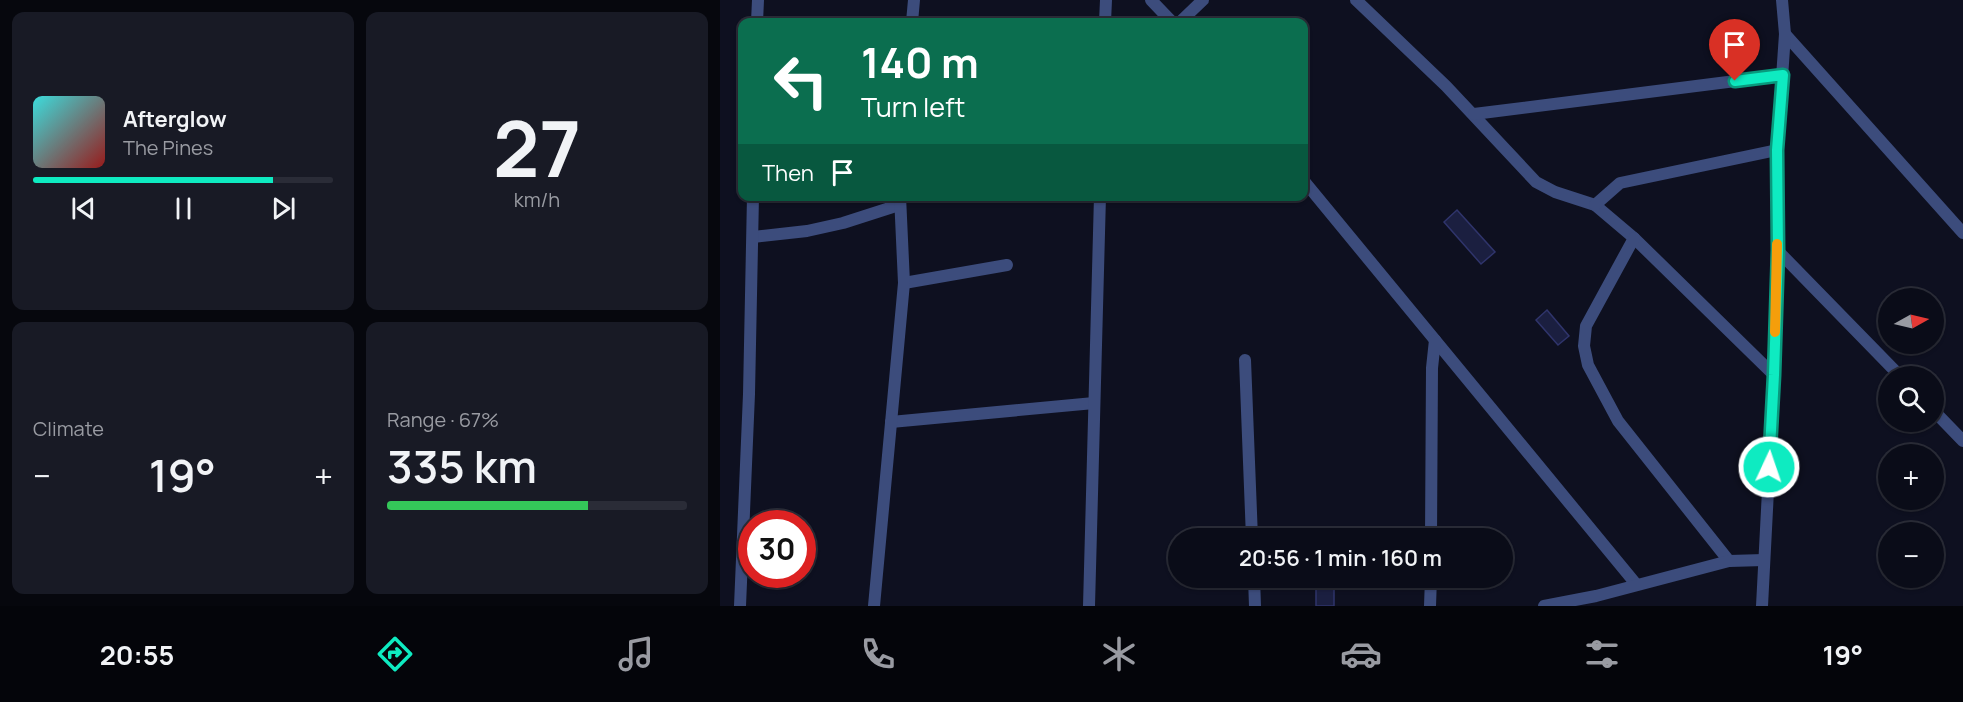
<!DOCTYPE html>
<html lang="en">
<head>
<meta charset="utf-8">
<style>
  :root { --surface:#0a0c18; --page:#181a25; --text:#f1f3f6; --muted:#999ba2; --line:#2a2c37; --accent:#0eebc1 }
  body { margin:0; font-family:Manrope,sans-serif; background:var(--page); color:var(--text); height:100vh; display:flex; flex-direction:column; font-size:22px; white-space:nowrap }
  * { box-sizing:border-box; margin:0 }
  p { font-size:20px; color:var(--muted) }
  .icon { flex:none; width:33px; height:33px; fill:none; stroke:currentColor; stroke-width:2; stroke-linecap:round; stroke-linejoin:round }
  .map { position:relative; flex:1; overflow:hidden }
  .drawer { display:flex; flex-direction:column; gap:12px; padding:12px; background:#06070d; width:720px }
  .drawer>* { flex:none }
  .top-card { position:absolute; left:18px; top:18px; width:570px; height:183px; border-radius:12px; box-shadow:0 2px 4px #0004,0 0 0 2px var(--line); background:#0b6e4f; color:#fff; overflow:hidden }
  .needle { width:39px; rotate:82deg }
  .controls { position:absolute; left:1158px; top:288px; display:grid; gap:12px }
  .controls a { display:grid; place-items:center; width:66px; height:66px; border-radius:50%; background:var(--surface); box-shadow:0 2px 4px #0004,0 0 0 2px var(--line); font-size:30px }
  .speed { position:absolute; left:18px; top:510px; display:flex; gap:12px; font-size:30px; font-weight:700; text-align:center }
  .speed>* { display:grid; place-content:center; width:78px; height:78px; border-radius:50%; background:var(--surface); box-shadow:0 2px 4px #0004,0 0 0 2px var(--line); line-height:1 }
  .speed .limit { border:9px solid #d22; background:#fff; color:#111 }
  .pin { position:absolute; display:grid; place-items:center; width:51px; height:51px; color:#fff; margin:-62px -26px; border-radius:50% 50% 50% 0; rotate:-45deg; box-shadow:0 0 6px #0007 }
  .pin .icon { rotate:45deg }
  .me { position:absolute; width:66px; margin:-33px; rotate:3deg; stroke-linejoin:round; filter:drop-shadow(0 0 4px #0008) }
  .turn { display:flex; align-items:center; gap:21px; height:126px; padding:0 24px; font-size:27px }
  .turn .icon { width:78px; height:78px; stroke-width:2.5 }
  .turn b { display:block; font-size:42px; line-height:51px }
  .then { display:flex; align-items:center; height:57px; padding:0 24px; background:#0003; gap:12px; font-size:22px }
  .big { font-size:45px; font-weight:600; line-height:1.1 }
  .drawer .widget { flex:1; display:flex; flex-direction:column; justify-content:center; gap:9px; min-width:0; padding:0 21px; border-radius:12px; background:var(--page) }
  .drawer .dial { align-items:center; gap:0 }
  .dial b { font-size:78px; line-height:1 }
  .song { display:flex; align-items:center; gap:18px }
  .cover { width:72px; height:72px; border-radius:9px; background:linear-gradient(135deg,hsl(180 70% 55%),hsl(0 70% 35%)) }
  .played { height:6px; border-radius:3px; background:linear-gradient(90deg,var(--accent) 80%,var(--line) 80%) }
  .keys { display:flex; justify-content:space-around; direction:ltr }
  .heat { display:flex; justify-content:space-between; align-items:center; font-size:33px; direction:ltr }
  .charge { height:9px; border-radius:4px; background:linear-gradient(90deg,#34c759 67%,var(--line) 0) }
  .drawer .tiles { flex:1; display:grid; gap:12px; grid-template-columns:repeat(2,1fr) }
  .trip { position:absolute; left:448px; top:528px; width:345px; height:60px; border-radius:30px; background:var(--surface); box-shadow:0 2px 4px #0004,0 0 0 2px var(--line); font-weight:600; line-height:60px; text-align:center }
  .tabs { display:flex; height:96px; justify-content:space-around; align-items:center; background:#04050a; color:var(--muted) }
  .tabs .icon { width:42px; height:42px }
  .tabs .on { color:var(--accent) }
  .tabs b { font-size:27px; color:var(--text) }
  main { display:flex; flex:1; min-height:0 }
  .map>svg:first-child { display:block }
  .building { fill:#1b1f40; stroke:#2f346b; stroke-width:1.5 }
  .lines { fill:none; stroke-linecap:round; stroke-linejoin:round }
  .street { stroke:#3c4c7c; stroke-width:12 }
  .route-casing { stroke:#09997d; stroke-width:15 }
  .route { stroke:#0eebc1; stroke-width:10 }
  .slow { stroke:#f59e0b; stroke-width:10 }
</style>
</head>
<body>
<main>
<section class="drawer">
<div class="tiles">
<div class="widget">
<div class="song"><i class="cover"></i><div><b>Afterglow</b><p>The Pines</p></div></div>
<div class="played"></div>
<div class="keys"><svg class="icon" aria-label="previous" viewBox="0 0 24 24"><path d="M18 5L8 12l10 7zM5 5v14"/></svg><svg class="icon" aria-label="pause" viewBox="0 0 24 24"><path d="M8 5v14M16 5v14"/></svg><svg class="icon" aria-label="next" viewBox="0 0 24 24"><path d="M6 5l10 7-10 7zM19 5v14"/></svg></div>
</div>
<div class="widget dial"><b>27</b><p>km/h</p></div>
<div class="widget"><p>Climate</p>
<div class="heat"><a>−</a><b class="big">19°</b><a>+</a></div>
</div>
<div class="widget"><p>Range · 67%</p><b class="big">335 km</b><div class="charge"></div></div>
</div>
</section>
<div class="map">
<svg width="1243" height="606" viewBox="0 0 1243 606">
  <rect width="100%" height="100%" fill="#0e1020"/>
  <g class="building">
    <polygon points="737,210 775,252 761,264 724,222"/>
    <polygon points="827,310 849,336 838,345 816,320"/>
    <rect x="596" y="578" width="18" height="28"/>
  </g>
  <g class="lines">
    <g class="street">
      <polyline points="431,0 452,22"/>
      <polyline points="636,0 726,86 816,182 835,192 875,205 914,238 1054,375"/>
      <polyline points="37,22 38,0"/>
      <polyline points="192,22 194,0"/>
      <polyline points="385,22 386,0"/>
      <polyline points="460,22 483,0"/>
      <polyline points="1065,34 1243,233"/>
      <polyline points="754,114 1063,75"/>
      <polyline points="584,181 916,584"/>
      <polyline points="875,205 900,183 1057,150"/>
      <polyline points="33,237 87,231 123,223 179,205"/>
      <polyline points="914,238 866,326 864,346 868,365 898,421 1009,561"/>
      <polyline points="1057,250 1180,376"/>
      <polyline points="184,283 287,265"/>
      <polyline points="525,360 532,538"/>
      <polyline points="1214,411 1243,441"/>
      <polyline points="171,422 374,403"/>
      <polyline points="711,538 712,368 715,340"/>
      <polyline points="534,578 535,606"/>
      <polyline points="20,606 29,394 33,196"/>
      <polyline points="154,606 184,283 180,196"/>
      <polyline points="369,606 380,196"/>
      <polyline points="710,606 711,578"/>
      <polyline points="824,606 876,596 1009,561 1044,560"/>
      <polyline points="1042,606 1054,375 1057,250 1057,150 1065,34 1062,0"/>
    </g>
  </g>
  <g class="lines">
    <g class="route-casing">
      <polyline id="route" points="1015,81 1063,75 1057,150 1058,250 1054,375 1049,467"/>
    </g>
    <use href="#route" class="route"/>
    <polyline class="slow" points="1055,332 1057,244"/>
  </g>
</svg>
<div class="controls">
<a><svg class="needle" viewBox="-14 -14 28 28"><path d="M0-13l5 13h-10z" fill="#e53935"/><path d="M0 13l5-13h-10z" fill="#999ba2"/></svg></a>
<a><svg class="icon" aria-label="search" viewBox="0 0 24 24"><circle cx="10" cy="10" r="6"/><path d="M15 15l6 6"/></svg></a>
<a>+</a>
<a>−</a>
</div>
<div class="speed"><div class="limit">30</div></div>
<div class="pin" style="left:1015px;top:81px;background:#d93025"><svg class="icon" aria-label="arrive" viewBox="0 0 24 24"><path d="M6 21V4h12l-3 4 3 4H6"/></svg></div>
<svg class="me" style="left:1049px;top:467px" viewBox="-20 -20 40 40"><circle r="17" fill="#0eebc1" stroke="#fff" stroke-width="3"/><path d="M0-11L8 9 0 5-8 9z" fill="#fff"/></svg>
<div class="trip">20:56 · 1 min · 160 m</div>
<div class="top-card">
<div class="turn"><svg class="icon" aria-label="left" viewBox="0 0 24 24"><path d="M17 20v-9H6M10 6l-5 5 5 5"/></svg><div><b>140 m</b>Turn left</div></div>
<div class="then">Then<svg class="icon" aria-label="arrive" viewBox="0 0 24 24"><path d="M6 21V4h12l-3 4 3 4H6"/></svg></div>
</div>
</div>
</main>
<nav class="tabs">
<b>20:55</b>
<svg class="icon on" aria-label="directions" viewBox="0 0 24 24"><path d="M12 3l9 9-9 9-9-9zM9 14v-3h6M13 9l2 2-2 2"/></svg>
<svg class="icon" aria-label="music" viewBox="0 0 24 24"><path d="M9 18V5l10-2v13"/><circle cx="6" cy="18" r="3"/><circle cx="16" cy="16" r="3"/></svg>
<svg class="icon" aria-label="phone" viewBox="0 0 24 24"><path d="M5 4h4l2 5-3 2q2 4 5 5l2-3 5 2v4C11 20 4 13 5 4z"/></svg>
<svg class="icon" aria-label="climate" viewBox="0 0 24 24"><path d="M12 3v18M4 7l16 10M4 17L20 7"/></svg>
<svg class="icon" aria-label="car" viewBox="0 0 24 24"><path d="M5 17H2v-5l4-1 3-4h7l3 4 3 1v5h-3M9 17h6M6 11h13"/><circle cx="7" cy="17" r="2"/><circle cx="17" cy="17" r="2"/></svg>
<svg class="icon" aria-label="filters" viewBox="0 0 24 24"><path d="M4 7h16M4 17h16"/><circle cx="9" cy="7" r="2"/><circle cx="15" cy="17" r="2"/></svg>
<b>19°</b>
</nav>
</body>
</html>
